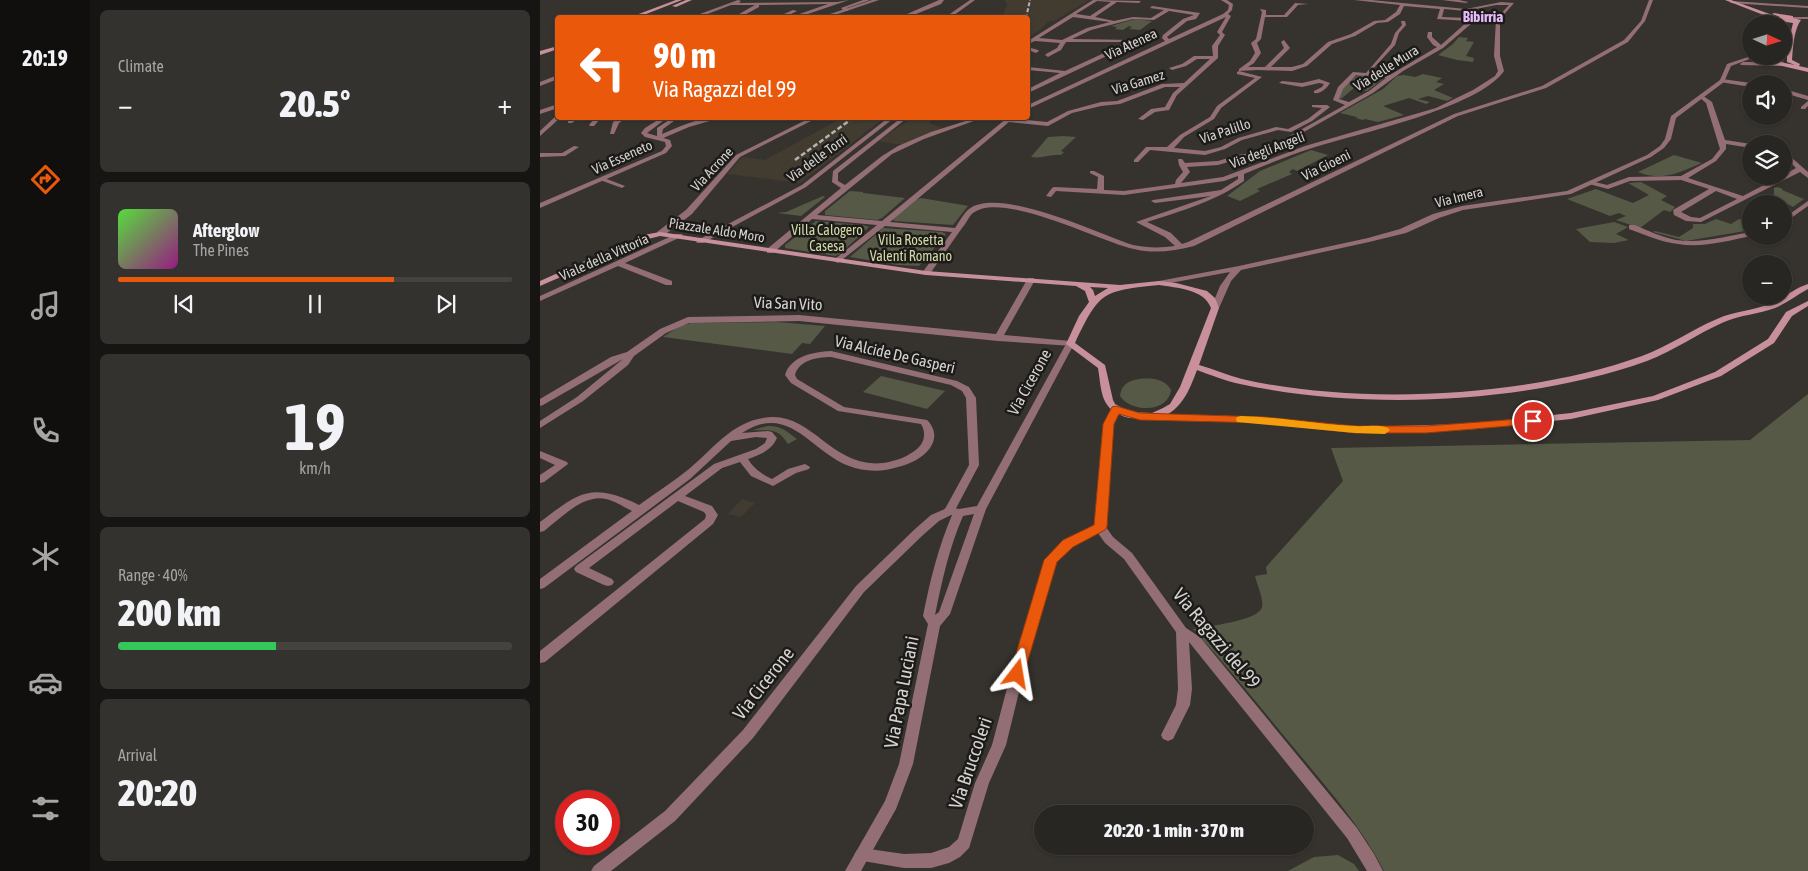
<!DOCTYPE html>
<html lang="en">
<head>
<meta charset="utf-8">
<style>
  :root { --surface:#282622; --page:#34322f; --text:#f1f3f6; --muted:#a5a5a5; --line:#444340; --accent:#ea580c }
  body { margin:0; font-family:"Asap Condensed",sans-serif; background:var(--page); color:var(--text); height:100vh; display:flex; flex-direction:column; font-size:19px; white-space:nowrap }
  * { box-sizing:border-box; margin:0 }
  p { font-size:16px; color:var(--muted) }
  .icon { flex:none; width:28px; height:28px; fill:none; stroke:currentColor; stroke-width:2; stroke-linecap:round; stroke-linejoin:round }
  .map { position:relative; flex:1; overflow:hidden }
  .sheet { display:flex; flex-direction:column; gap:10px; padding:10px; background:#161513; width:450px }
  .sheet>* { flex:none }
  .banner { position:absolute; left:15px; top:15px; width:475px; height:105px; border-radius:5px; box-shadow:0 1px 4px #0004,0 0 0 1px var(--line); background:#ea580c; color:#fff; overflow:hidden }
  .needle { width:32px; rotate:94deg }
  .buttons { position:absolute; left:1202px; top:15px; display:grid; gap:10px }
  .buttons a { display:grid; place-items:center; width:50px; height:50px; border-radius:50%; background:var(--surface); box-shadow:0 1px 4px #0004,0 0 0 1px var(--line); font-size:25px }
  .speed { position:absolute; left:15px; top:790px; display:flex; gap:10px; font-size:25px; font-weight:700; text-align:center }
  .speed>* { display:grid; place-content:center; width:65px; height:65px; border-radius:50%; background:var(--surface); box-shadow:0 1px 4px #0004,0 0 0 1px var(--line); line-height:1 }
  .speed .limit { border:8px solid #d22; background:#fff; color:#111 }
  .pin { position:absolute; display:grid; place-items:center; width:42px; height:42px; color:#fff; margin:-21px; border:2px solid #fff; border-radius:50%; box-shadow:0 1px 5px #0007 }
  .me { position:absolute; width:55px; margin:-28px; rotate:14deg; stroke-linejoin:round; filter:drop-shadow(0 0 4px #0008) }
  .turn { display:flex; align-items:center; gap:18px; height:105px; padding:0 15px; font-size:22px }
  .turn .icon { width:65px; height:65px; stroke-width:2.5 }
  .turn b { display:block; font-size:35px; line-height:42px }
  .big { font-size:38px; font-weight:800; line-height:1.1 }
  .sheet .widget { flex:1; display:flex; flex-direction:column; justify-content:center; gap:8px; min-width:0; padding:0 18px; border-radius:8px; background:var(--page) }
  .sheet .dial { align-items:center; gap:0 }
  .dial b { font-size:65px; line-height:1 }
  .song { display:flex; align-items:center; gap:15px }
  .cover { width:60px; height:60px; border-radius:8px; background:linear-gradient(135deg,hsl(110 70% 55%),hsl(310 70% 35%)) }
  .played { height:5px; border-radius:2px; background:linear-gradient(90deg,var(--accent) 70%,var(--line) 70%) }
  .keys { display:flex; justify-content:space-around; direction:ltr }
  .heat { display:flex; justify-content:space-between; align-items:center; font-size:28px; direction:ltr }
  .charge { height:8px; border-radius:4px; background:linear-gradient(90deg,#34c759 40%,var(--line) 0) }
  .trip { position:absolute; left:494px; top:805px; width:280px; height:50px; border-radius:25px; background:var(--surface); box-shadow:0 1px 4px #0004,0 0 0 1px var(--line); font-weight:800; line-height:50px; text-align:center }
  main { display:flex; flex:1; min-height:0 }
  .dock { display:flex; flex-direction:column; width:90px; justify-content:space-around; align-items:center; background:#100f0e; color:var(--muted) }
  .dock .icon { width:35px; height:35px }
  .dock .on { color:var(--accent) }
  .dock b { font-size:22px; color:var(--text) }
  .map>svg:first-child { display:block }
  .built { fill:#423b30 }
  .green { fill:#565946 }
  .lines { fill:none; stroke-linecap:round; stroke-linejoin:round }
  .minor { fill:#936f75; fill-rule:evenodd }
  .tertiary { fill:#936f75; fill-rule:evenodd }
  .secondary { fill:#c8909a; fill-rule:evenodd }
  .rail-far1 { stroke:#b6b4b0; stroke-width:2; stroke-dasharray:4 2; stroke-linecap:butt }
  .rail { stroke:#b6b4b0; stroke-width:2.5; stroke-dasharray:5 2.5; stroke-linecap:butt }
  .route { fill:#ea580c; stroke:#983908 }
  .slow { fill:#f59e0b }
  .labels { text-anchor:middle; dominant-baseline:central; stroke-width:5; stroke-linejoin:round; paint-order:stroke }
  .far-street-label { font-size:14px; fill:#d5d3cf; stroke:#1c1b19 }
  .far-park-label { font-size:14px; fill:#d3dba5; stroke:#1c1b19 }
  .far-neighbourhood-label { font-size:15px; font-weight:bold; fill:#e6bbfd; stroke:#1c1b19 }
  .street-label { font-size:16px; fill:#d5d3cf; stroke:#1c1b19 }
  .near-street-label { font-size:19px; fill:#d5d3cf; stroke:#1c1b19 }
</style>
</head>
<body>
<main>
<nav class="dock">
<b>20:19</b>
<svg class="icon on" aria-label="directions" viewBox="0 0 24 24"><path d="M12 3l9 9-9 9-9-9zM9 14v-3h6M13 9l2 2-2 2"/></svg>
<svg class="icon" aria-label="music" viewBox="0 0 24 24"><path d="M9 18V5l10-2v13"/><circle cx="6" cy="18" r="3"/><circle cx="16" cy="16" r="3"/></svg>
<svg class="icon" aria-label="phone" viewBox="0 0 24 24"><path d="M5 4h4l2 5-3 2q2 4 5 5l2-3 5 2v4C11 20 4 13 5 4z"/></svg>
<svg class="icon" aria-label="climate" viewBox="0 0 24 24"><path d="M12 3v18M4 7l16 10M4 17L20 7"/></svg>
<svg class="icon" aria-label="car" viewBox="0 0 24 24"><path d="M5 17H2v-5l4-1 3-4h7l3 4 3 1v5h-3M9 17h6M6 11h13"/><circle cx="7" cy="17" r="2"/><circle cx="17" cy="17" r="2"/></svg>
<svg class="icon" aria-label="filters" viewBox="0 0 24 24"><path d="M4 7h16M4 17h16"/><circle cx="9" cy="7" r="2"/><circle cx="15" cy="17" r="2"/></svg>
</nav>
<section class="sheet">
<div class="widget"><p>Climate</p>
<div class="heat"><a>−</a><b class="big">20.5°</b><a>+</a></div>
</div>
<div class="widget">
<div class="song"><i class="cover"></i><div><b>Afterglow</b><p>The Pines</p></div></div>
<div class="played"></div>
<div class="keys"><svg class="icon" aria-label="previous" viewBox="0 0 24 24"><path d="M18 5L8 12l10 7zM5 5v14"/></svg><svg class="icon" aria-label="pause" viewBox="0 0 24 24"><path d="M8 5v14M16 5v14"/></svg><svg class="icon" aria-label="next" viewBox="0 0 24 24"><path d="M6 5l10 7-10 7zM19 5v14"/></svg></div>
</div>
<div class="widget dial"><b>19</b><p>km/h</p></div>
<div class="widget"><p>Range · 40%</p><b class="big">200 km</b><div class="charge"></div></div>
<div class="widget"><p>Arrival</p><b class="big">20:20</b></div>
</section>
<div class="map">
<svg width="1268" height="871" viewBox="0 0 1268 871">
  <rect width="100%" height="100%" fill="#36332e"/>
  <g class="built">
    <polygon points="465,0 549,0 514,21 509,21 501,29 488,37 488,18 462,17 467,5"/>
    <polygon points="302,118 344,118 260,183 187,174 202,157 225,160"/>
    <polygon points="372,118 396,118 389,123 403,128 365,144 356,144 338,141"/>
    <polygon points="202,499 215,503 201,517 188,514"/>
  </g>
  <g class="green">
    <polygon points="595,19 612,21 600,30 589,29 592,27 589,26 583,30 575,29 577,27 571,26"/>
    <polygon points="919,37 928,38 926,41 934,42 926,56 934,58 933,62 917,60 898,55 913,44"/>
    <path d="M819 74 845 78 827 91 814 88 801 99 799 98C802 86 809 81 819 74Z"/>
    <polygon points="883,74 902,78 896,82 904,84 894,90 913,98 907,101 888,96 878,99 890,102 886,104 869,98 843,106 864,115 838,122 825,119 823,120 816,118 817,117 800,113 843,89 857,76 864,75 875,77"/>
    <path d="M523 136 536 137 521 151 524 152 521 155C511 154 502 159 491 157L508 137Z"/>
    <polygon points="771,150 788,155 757,171 753,169 749,172 752,174 717,189 720,191 700,201 687,196 720,171"/>
    <path d="M1134 155 1162 163C1139 172 1124 182 1098 172Z"/>
    <polygon points="1101,182 1125,195 1127,196 1121,200 1135,207 1130,212 1124,210 1100,228 1076,220 1086,216 1079,213 1070,216 1027,199 1056,189 1093,203 1109,195 1088,183"/>
    <polygon points="1237,187 1243,189 1242,190 1264,199 1253,207 1234,197 1234,188"/>
    <polygon points="310,191 323,192 323,193 365,198 342,218 337,220 285,215 285,211"/>
    <polygon points="283,196 285,197 261,216 237,213 246,212"/>
    <polygon points="381,198 423,205 428,206 413,225 354,221 353,219 375,200"/>
    <polygon points="1176,219 1191,224 1199,219 1211,223 1211,230 1146,241 1113,232 1115,231 1139,237 1153,228 1153,224 1165,224"/>
    <polygon points="276,221 323,225 329,227 300,254 295,256 245,248 245,245"/>
    <polygon points="1074,222 1088,227 1076,234 1089,240 1074,243 1050,242 1036,229"/>
    <polygon points="343,228 402,232 406,234 379,266 357,265 310,257"/>
    <polygon points="237,322 285,326 270,344 262,343 252,354 123,337 140,326 151,323"/>
    <polygon points="341,376 405,391 387,409 323,392"/>
    <path d="M599 379C611 378 624 378 631 390 628 413 591 413 580 396 581 384 589 381 599 379Z"/>
    <path d="M1268 394V871H844C822 828 790 791 759 754 724 712 690 669 653 629 667 626 719 621 722 607 724 599 717 585 715 576L727 574 726 567 803 481 791 448 1210 440Z"/>
    <path d="M227 426C240 425 247 431 257 439L248 444C237 427 231 431 213 430Z"/>
    <polygon points="798,855 814,864 819,871 748,871 774,857"/>
  </g>
  <g class="lines">
    <g class="minor">
      <polygon points="198,0 201,1 199,3 297,2 309,0 256,18 248,18 288,4 219,5 219,7 199,18 192,18 215,5 191,5 157,18 149,18"/>
      <polygon points="323,0 330,0 307,8 308,11 304,11 301,8"/>
      <polygon points="430,0 435,0 410,18 404,18"/>
      <path d="M553 0 601 1 599 3 577 2 555 17 574 21 593 17 611 18 624 10 610 8 612 6 660 13 656 19 647 21 627 37 629 39 683 14 688 10 689 5 681 0H687L693 4 692 10 688 14 691 16 682 32 685 35 678 46V58L637 95 629 110 615 112 603 120 598 119 611 109 625 107 633 93 640 87H625L580 104 561 106 532 113 508 126 469 122 350 222 415 228C419 222 424 213 429 209 461 186 558 234 593 245 607 248 621 248 635 246L625 237 596 222 671 196 615 203 611 201 613 200 681 190 698 179V176L684 181 584 195 516 191 511 197 506 196 512 188 514 187 557 189 558 177 550 173V171H554L564 176V190L584 191 635 184 636 180 643 172 639 165 638 159H642L645 163 678 161 702 154H713L728 148 805 105 793 100 798 87 813 72 826 73 851 44 855 33 862 25 861 21H865L866 25 859 33 855 45 831 71 835 74 850 75 897 47 893 45 887 37 888 32H892V37L901 45 928 21 897 19 900 9 864 6 860 14 848 22 837 23 815 36 792 44 767 66 752 71 717 70 699 71V69L710 61 715 53 711 43 716 39 722 12 720 9 726 10V15H744L755 3 768 4 758 5 747 17H725L721 39 717 43 721 53 714 63 708 67H725L744 48 741 42 744 40 750 48 731 67H752L763 64 788 42 811 34 834 21 845 20 856 12 860 5 814 0H831L926 9 961 2 974 3 960 19V56L964 71C939 108 816 134 772 148 749 155 726 165 704 174V181C674 202 641 211 607 222L631 233 642 244 648 242 914 114 1002 86 1084 40 1101 21 1109 0H1113L1105 21 1088 42 1006 88 918 116 654 246C634 251 614 254 594 249 561 242 462 190 433 213 429 216 426 224 422 228 411 244 400 259 389 275H386L382 273 412 232 345 226 298 263 294 261 295 259 337 225 272 219 233 253H227V249L301 188 292 182 293 171 361 118H367L298 173V181L305 185 342 156 358 146 391 132 435 118H442L384 139 352 154 277 215 342 221 467 118 507 122 528 111 561 102 577 101 622 84 644 83 670 59H657L646 66 632 70 629 68 642 64 654 56H673L672 46 680 35 677 32 686 17 488 109V105L625 41 622 38 623 35 643 19 654 15 629 11 614 20 593 19 551 30 532 39 593 40 603 37 605 38 488 93V89L520 73 488 70V67L525 71 588 42H526L521 50 508 57 505 55 506 54 517 48 520 43 495 41 488 44V41ZM557 1 571 2 550 16 536 14ZM956 5H969L956 19 954 56 958 71 955 76 933 90 896 108 765 146 683 177 641 183 650 172 647 167 678 165 702 158 716 157 732 150 833 93 863 71 903 48 932 23 933 13 931 10ZM904 9 926 11 929 13 928 18 902 17ZM533 17 570 22 547 28 522 40 499 38ZM816 75 846 78 829 91 809 102 799 99 803 89Z"/>
      <polygon points="902,0 919,0 928,2 926,3"/>
      <polygon points="1192,1 1268,6 1268,8 1190,3"/>
      <polygon points="253,10 257,11 243,18 235,18"/>
      <polygon points="215,15 217,17 206,18 206,17"/>
      <polygon points="488,47 498,50 499,51 496,53 488,50"/>
      <polygon points="699,71 722,77 681,108 674,119 644,137 634,148 665,151 681,147 698,138 736,127 748,129 768,119 782,108 772,107 772,105 787,105 790,107 772,121 751,132 738,130 702,140 685,149 665,155 610,150 598,162 594,162 594,160 606,147 627,147 640,135 670,117 677,106 715,78 697,74 697,72"/>
      <polygon points="18,75 18,79 0,86 0,82"/>
      <path d="M779 79 790 83C786 89 781 94 774 93V91L782 87 784 84 779 83 762 87 739 83 742 81 762 83Z"/>
      <polygon points="1182,79 1211,83 1213,84 1211,84 1211,87 1180,82 1180,80"/>
      <polygon points="1244,89 1268,96 1268,100 1244,93"/>
      <path d="M1162 95 1172 102 1185 140 1211 144V148L1186 144V149L1176 161 1148 178 1203 196 1241 176H1244V175L1256 168 1244 156V151L1268 172V178L1260 172 1161 222 1146 221 1134 215 1133 210 1169 189 1141 180 1090 181 1068 189 1049 184V182L1051 181 1067 185 1089 177 1141 176 1172 159 1180 149 1166 103 1159 97ZM1176 191 1197 199 1160 218 1151 217 1141 212Z"/>
      <polygon points="1268,101 1268,106 1265,109 1261,109 1261,107"/>
      <polygon points="18,114 18,118 20,118 0,136 0,131"/>
      <polygon points="33,118 39,118 32,123 28,123 28,121"/>
      <polygon points="55,118 61,118 54,126 50,126 49,125"/>
      <polygon points="80,118 86,118 79,123 74,134 70,134 73,122"/>
      <path d="M132 118H138L123 129 122 134C139 127 161 116 180 118L149 127 121 139H117V128Z"/>
      <polygon points="270,118 277,118 200,157 152,214 123,236 117,236 117,232 146,210 196,155"/>
      <polygon points="348,118 354,118 266,187 163,243 157,243 156,241 262,185"/>
      <polygon points="34,146 39,147 25,156 0,157 0,153 22,153"/>
      <polygon points="60,178 64,178 85,186 82,188 60,180"/>
      <polygon points="1268,201 1268,206 1244,223 1244,218"/>
      <path d="M1089 225H1095C1108 231 1122 237 1136 240 1161 244 1187 236 1211 232V236C1187 241 1162 248 1138 244 1121 242 1105 235 1089 229Z"/>
      <polygon points="136,234 142,234 143,236 85,263 132,281 132,285 126,285 78,266 0,301 0,296"/>
      <polygon points="488,278 494,278 495,280 464,335 530,341 533,342 534,344 533,346 458,341 259,321 149,323 126,333 94,356 88,365 43,401 0,428 0,421 37,397 83,359 3,405 0,406 0,399 71,357 87,352 120,329 148,317 259,315 456,334"/>
      <path d="M291 351 417 381 429 387 436 398 439 465 413 514 399 521 383 535 324 592 213 738 135 821 71 871H51L54 866 125 811 203 730 316 586 375 529 391 515 405 509 429 465 426 398 422 391 411 385 291 357C277 357 259 360 255 375L257 379 304 407 387 420C395 428 397 438 390 448 383 458 370 464 358 467 343 472 324 472 309 466 270 451 249 402 202 433L228 431 232 432 237 438C231 451 221 454 208 459 214 469 222 474 232 479L248 469 265 464 270 467 269 469 256 473 233 486 211 476 200 462 182 468 145 496 172 506 178 515 173 524 5 662 0 663V651L165 519 166 515 164 512 138 501 49 568 72 579 74 582 72 585 68 586 64 585 36 572 34 569 36 566 174 464 216 449 225 443 227 438 216 437 191 441 150 479 4 588 0 589V579L92 511C84 507 75 501 66 499 43 494 21 518 4 531L0 532V522C40 492 51 482 99 505 115 493 133 482 149 469 172 450 191 423 223 418 272 409 290 469 343 463 356 461 368 457 378 448 385 442 386 432 381 424L298 411 251 383 245 375C251 356 273 352 291 351Z"/>
      <polygon points="576,406 581,409 574,424 566,527 573,537 592,553 646,628 660,637 817,828 834,854 843,871 827,871 807,838 649,642 652,689 650,705 633,739 628,741 623,739 621,735 636,705 638,689 636,632 584,559 565,543 558,533 532,546 516,562 501,615 492,639 466,745 449,783 429,848 420,857 409,863 391,868 364,868 317,860 314,855 317,850 322,848 364,854 391,853 409,847 418,839 435,783 452,745 480,639 489,615 505,560 524,540 555,525 564,424 571,409"/>
      <polygon points="0,451 27,462 28,464 4,482 0,483 0,475 15,465 0,458"/>
    </g>
    <g class="tertiary">
      <polygon points="332,0 339,0 286,18 278,18"/>
      <polygon points="399,0 404,0 401,4 366,18 358,18"/>
      <polygon points="1250,17 1268,17 1268,19 1252,19"/>
      <polygon points="1211,56 1218,56 1191,66 1184,82 1136,118 1131,139 1124,148 1111,157 1031,194 923,210 899,218 866,233 829,242 701,270 691,281 679,308 675,311 671,308 680,286 690,272 619,285 615,283 619,281 699,266 828,238 860,229 893,214 922,206 1027,191 1107,155 1120,146 1125,139 1131,116 1180,80 1187,64"/>
      <polygon points="1223,56 1232,56 1244,60 1241,62"/>
      <polygon points="1203,62 1243,62 1246,64 1243,66 1201,65 1200,64"/>
      <polygon points="18,104 18,108 0,114 0,110"/>
      <polygon points="121,118 127,118 107,133 130,140 132,146 126,153 0,208 0,203 122,151 126,146 125,142 105,137 101,133 105,128"/>
      <path d="M530 341 534 344 446 509 410 614 400 626 373 764 356 809 321 871H305L345 801 359 764 388 624 383 616C390 581 398 548 412 515L405 514 404 511 405 508 409 507 419 509 437 506 526 344ZM434 514 399 612 395 615C402 581 409 548 423 516Z"/>
    </g>
    <g class="secondary">
      <polygon points="136,0 142,0 96,18 88,18"/>
      <polygon points="146,0 152,0 136,7 132,6"/>
      <path d="M1185 0H1191L1238 17H1240L1232 14 1234 13 1253 16V18L1261 20C1254 29 1253 47 1252 60L1260 64 1259 66 1268 68V72L1225 62 1218 56H1224L1229 60 1255 65 1247 62V51L1244 50 1248 44 1253 23 1239 21Z"/>
      <polygon points="18,46 18,49 0,55 0,51"/>
      <path d="M120 232 386 271 580 285 619 281 636 283 667 291 675 298 679 308 659 365C673 369 687 375 702 379 819 406 989 397 1102 356 1129 346 1151 330 1177 319 1194 311 1214 311 1231 303 1244 298 1255 288 1268 284V289C1257 295 1247 303 1235 308 1219 314 1200 315 1184 322 1157 334 1135 350 1107 361 986 404 825 411 700 384 685 381 671 375 657 370 651 386 644 405 628 414L725 417 815 427 926 424 1031 413 1113 396 1175 372 1228 339 1246 312 1268 301V306L1252 316 1234 343 1181 376 1118 400 1031 419 926 430 815 433 725 423 589 418C560 410 562 393 558 368L526 344 539 316 549 302 545 291 536 286 386 275 120 236 108 239 0 286V281L103 235ZM619 285C637 288 664 289 671 308L640 387 630 404 623 408 612 413 590 412 575 404 573 400 565 365 535 343C560 291 562 291 619 285ZM550 287 568 288 555 296 553 290Z"/>
    </g>
    <polyline class="rail-far1" points="486,18 490,0"/>
    <polyline class="rail" points="255,160 313,118"/>
  </g>
  <polygon class="route" points="576,406 600,413 725,417 815,426 886,426 993,418 999,421 993,424 886,433 815,433 725,423 600,420 579,414 574,424 567,527 565,530 533,547 517,562 484,674 482,678 477,680 472,678 470,674 504,560 523,540 554,525 563,424 572,407"/>
  <path class="slow" d="M701 416C740 417 778 425 817 426 826 427 844 423 850 430L845 434 815 433 697 422 696 419 697 417Z"/>
  <g class="labels">
    <g class="far-street-label">
      <text transform="translate(591 44) rotate(-25)">Via Atenea</text>
      <text transform="translate(846 68) rotate(-32)">Via delle Mura</text>
      <text transform="translate(598 82) rotate(-17)">Via Gamez</text>
      <text transform="translate(685 131) rotate(-18)">Via Palillo</text>
      <text transform="translate(727 150) rotate(-21)">Via degli Angeli</text>
      <text transform="translate(82 157) rotate(-24)">Via Esseneto</text>
      <text transform="translate(277 158) rotate(-36)">Via delle Torri</text>
      <text transform="translate(786 165) rotate(-26)">Via Gioeni</text>
      <text transform="translate(172 169) rotate(-47)">Via Acrone</text>
      <text transform="translate(919 197) rotate(-14)">Via Imera</text>
      <text transform="translate(177 230) rotate(9)">Piazzale Aldo Moro</text>
      <text transform="translate(64 257) rotate(-24)">Viale della Vittoria</text>
    </g>
    <g class="far-park-label">
      <text x="287" y="230">Villa Calogero<tspan x="287" dy="16">Casesa</tspan></text>
      <text x="371" y="240">Villa Rosetta<tspan x="371" dy="16">Valenti Romano</tspan></text>
    </g>
    <g class="far-neighbourhood-label">
      <text x="943" y="16">Bibirria</text>
    </g>
    <g class="street-label">
      <text transform="translate(248 303) rotate(2)">Via San Vito</text>
      <text transform="translate(355 354) rotate(13)">Via Alcide De Gasperi</text>
      <text transform="translate(489 382) rotate(-61)">Via Cicerone</text>
    </g>
    <g class="near-street-label">
      <text transform="translate(677 638) rotate(50)">Via Ragazzi del 99</text>
      <text transform="translate(223 683) rotate(-52)">Via Cicerone</text>
      <text transform="translate(361 692) rotate(-79)">Via Papa Luciani</text>
      <text transform="translate(430 763) rotate(-71)">Via Bruccoleri</text>
    </g>
  </g>
</svg>
<div class="buttons">
<a><svg class="needle" viewBox="-14 -14 28 28"><path d="M0-13l5 13h-10z" fill="#e53935"/><path d="M0 13l5-13h-10z" fill="#a5a5a5"/></svg></a>
<a><svg class="icon" aria-label="sound" viewBox="0 0 24 24"><path d="M4 9h4l5-4v14l-5-4H4zM17 9q2 3 0 6"/></svg></a>
<a><svg class="icon" aria-label="layers" viewBox="0 0 24 24"><path d="M12 4l9 5-9 5-9-5zM3 14l9 5 9-5"/></svg></a>
<a>+</a>
<a>−</a>
</div>
<div class="speed"><div class="limit">30</div></div>
<div class="pin" style="left:993px;top:421px;background:#d93025"><svg class="icon" aria-label="arrive" viewBox="0 0 24 24"><path d="M6 21V4h12l-3 4 3 4H6"/></svg></div>
<svg class="me" style="left:477px;top:674px" viewBox="-20 -20 40 40"><path d="M0-17L14 15 0 8-14 15z" fill="#ea580c" stroke="#fff" stroke-width="4"/></svg>
<div class="trip">20:20 · 1 min · 370 m</div>
<div class="banner">
<div class="turn"><svg class="icon" aria-label="left" viewBox="0 0 24 24"><path d="M17 20v-9H6M10 6l-5 5 5 5"/></svg><div><b>90 m</b>Via Ragazzi del 99</div></div>
</div>
</div>
</main>
</body>
</html>
